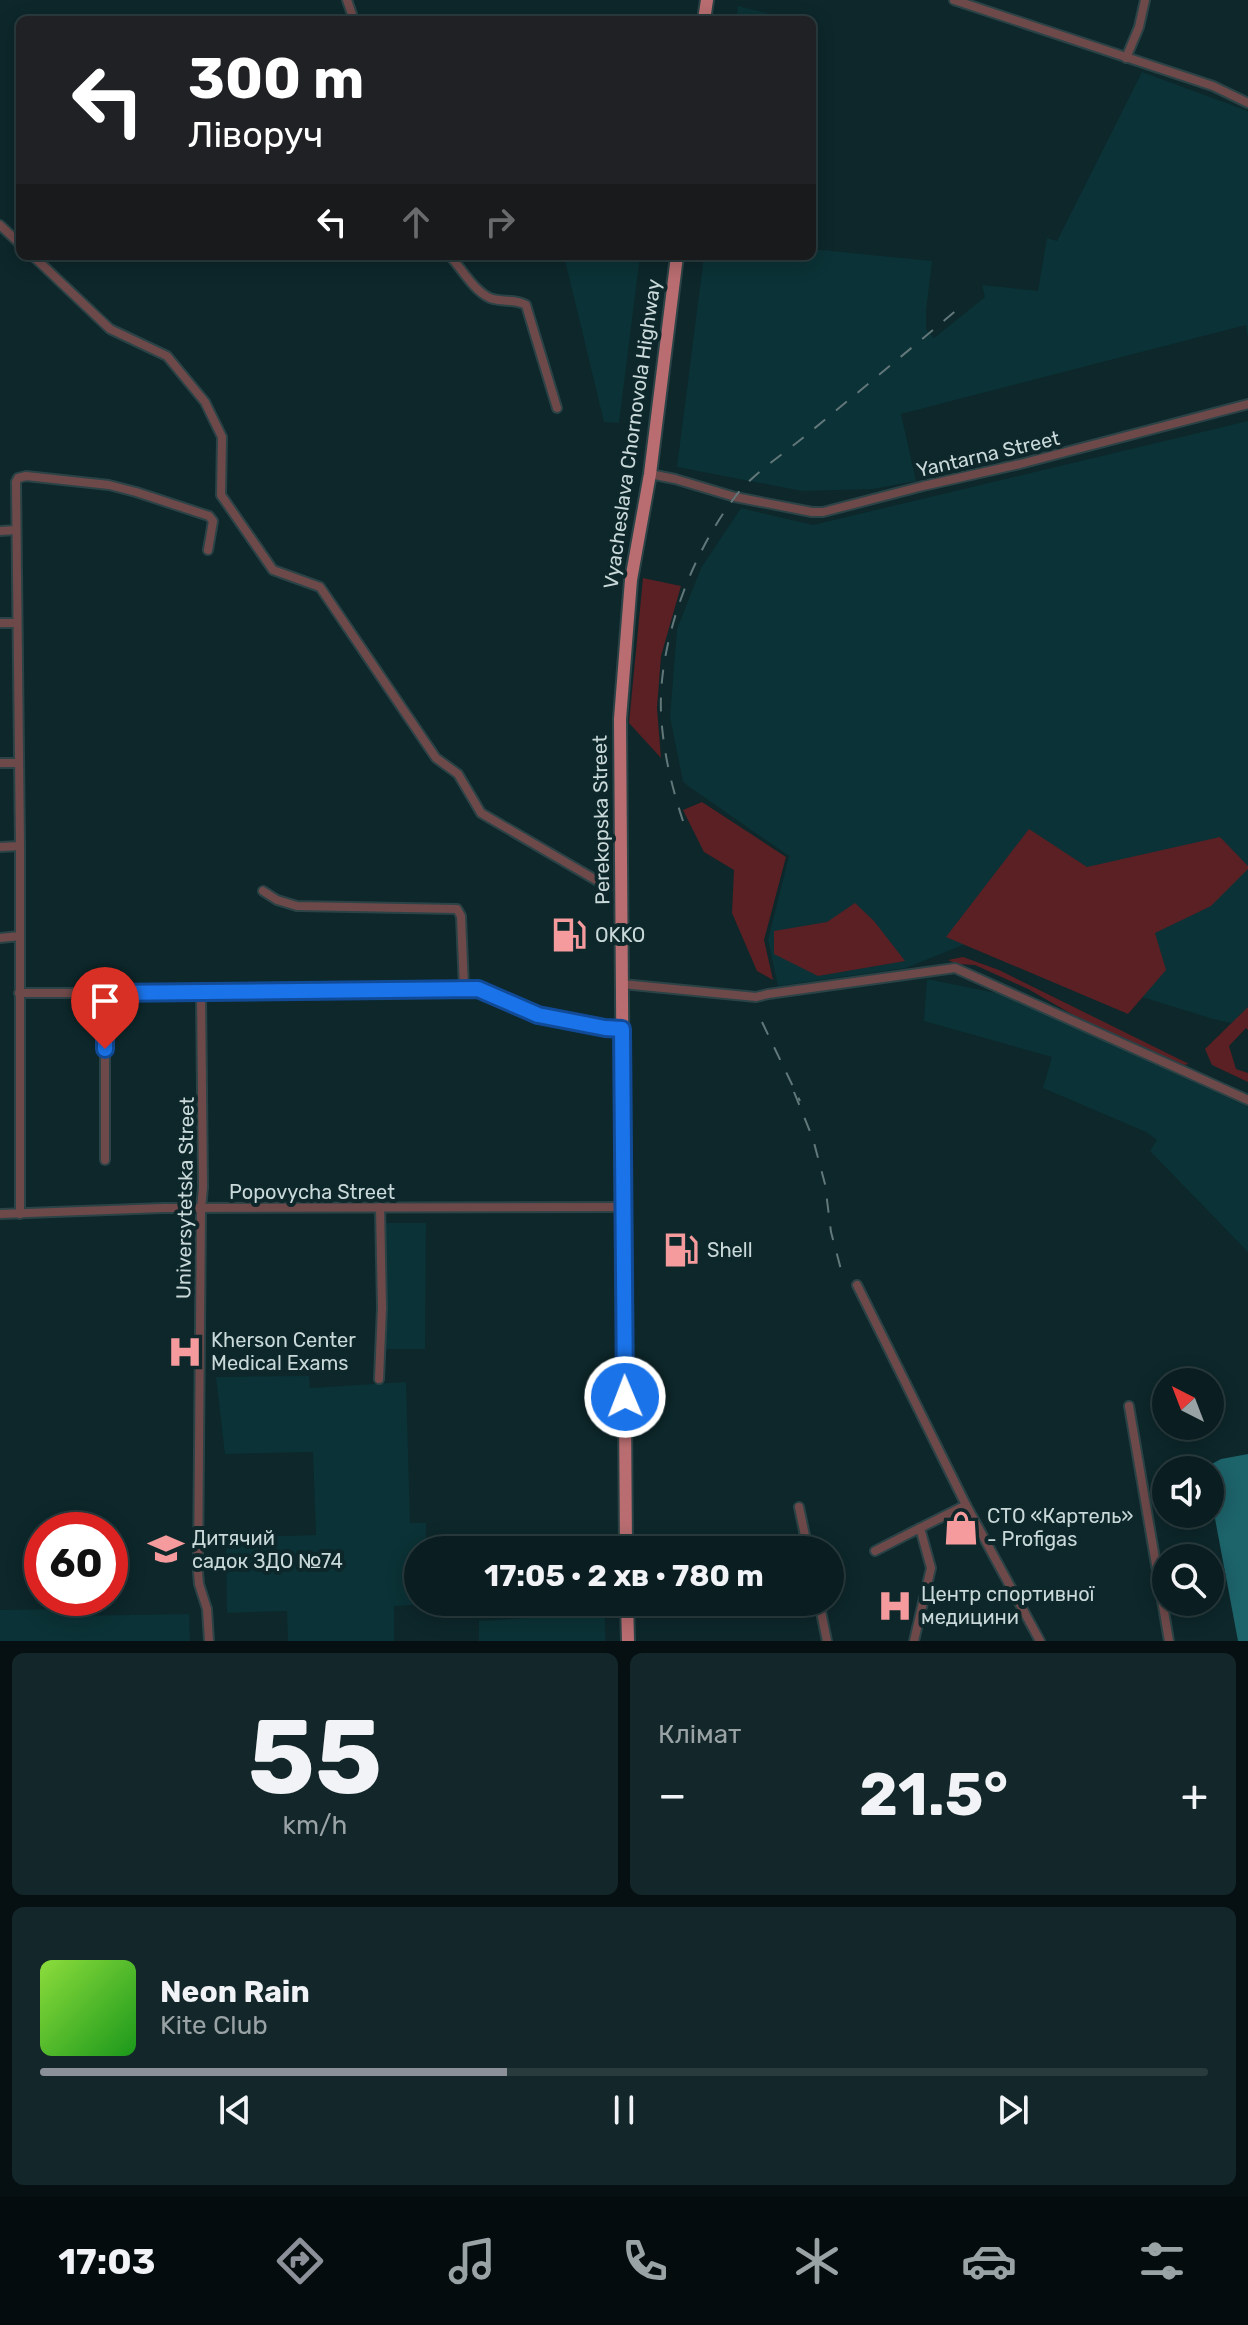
<!DOCTYPE html>
<html lang="uk">
<head>
<meta charset="utf-8">
<style>
  :root { --surface:#0a1d20; --page:#132629; --text:#f1f3f6; --muted:#99a2a5; --line:#2a3b3e; --accent:#8c9099 }
  body { margin:0; font-family:Rubik,sans-serif; background:var(--page); color:var(--text); height:100vh; display:flex; flex-direction:column; font-size:30px; white-space:nowrap }
  * { box-sizing:border-box; margin:0 }
  p { font-size:26px; color:var(--muted) }
  .icon { flex:none; width:44px; height:44px; fill:none; stroke:currentColor; stroke-width:2; stroke-linecap:round; stroke-linejoin:round }
  .map { position:relative; height:1641px; overflow:hidden }
  .sheet { display:flex; flex-direction:column; gap:12px; padding:12px; background:#061012; flex:1 }
  .sheet>* { flex:none }
  .hud { position:absolute; left:16px; top:16px; width:800px; height:244px; border-radius:12px; box-shadow:0 4px 20px #0003,0 0 0 2px var(--line); background:#202124; color:#fff; overflow:hidden }
  .needle { width:52px; rotate:318deg }
  .fabs { position:absolute; left:1152px; top:1368px; display:grid; gap:16px }
  .fabs a { display:grid; place-items:center; width:72px; height:72px; border-radius:50%; background:var(--surface); box-shadow:0 4px 20px #0003,0 0 0 2px var(--line); font-size:40px }
  .speed { position:absolute; left:24px; top:1512px; display:flex; gap:16px; font-size:40px; font-weight:700; text-align:center }
  .speed>* { display:grid; place-content:center; width:104px; height:104px; border-radius:50%; background:var(--surface); box-shadow:0 4px 20px #0003,0 0 0 2px var(--line); line-height:1 }
  .speed .limit { border:12px solid #d22; background:#fff; color:#111 }
  .pin { position:absolute; display:grid; place-items:center; width:68px; height:68px; color:#fff; margin:-82px -34px; border-radius:50% 50% 50% 0; rotate:-45deg; box-shadow:0 0 8px #0007 }
  .pin .icon { rotate:45deg }
  .me { position:absolute; width:88px; margin:-44px; rotate:359deg; stroke-linejoin:round; filter:drop-shadow(0 0 6px #0008) }
  .turn { display:flex; align-items:center; gap:28px; height:168px; padding:0 40px; font-size:36px }
  .turn .icon { width:104px; height:104px; stroke-width:2.5 }
  .turn b { display:block; font-size:56px; line-height:68px }
  .lanes { display:flex; align-items:center; height:76px; padding:0 40px; background:#0003; justify-content:center; gap:40px; direction:ltr }
  .lanes .off { opacity:.35 }
  .big { font-size:60px; font-weight:700; line-height:1.1 }
  .sheet .widget { flex:1; display:flex; flex-direction:column; justify-content:center; gap:12px; min-width:0; padding:0 28px; border-radius:12px; background:var(--page) }
  .sheet .dial { align-items:center; gap:0 }
  .dial b { font-size:104px; line-height:1 }
  .song { display:flex; align-items:center; gap:24px }
  .cover { width:96px; height:96px; border-radius:12px; background:linear-gradient(135deg,hsl(90 70% 55%),hsl(120 70% 35%)) }
  .played { height:8px; border-radius:4px; background:linear-gradient(90deg,var(--accent) 40%,var(--line) 40%) }
  .keys { display:flex; justify-content:space-around; direction:ltr }
  .heat { display:flex; justify-content:space-between; align-items:center; font-size:44px; direction:ltr }
  .sheet .tiles { flex:1; display:grid; gap:12px; grid-template-columns:1fr 1fr }
  .widget:last-child { grid-column:span 2 }
  .trip { position:absolute; left:404px; top:1536px; width:440px; height:80px; border-radius:40px; background:var(--surface); box-shadow:0 4px 20px #0003,0 0 0 2px var(--line); font-weight:700; line-height:80px; text-align:center }
  .tabs { display:flex; height:128px; justify-content:space-around; align-items:center; background:#040c0d; color:var(--muted) }
  .tabs .icon { width:56px; height:56px }
  .tabs .selected { color:var(--accent) }
  .tabs b { font-size:36px; color:var(--text) }
  .map>svg:first-child { display:block }
  .built { fill:#0b3236 }
  .green { fill:#5a2024 }
  .water { fill:#1d636a }
  .lines { fill:none; stroke-linecap:round; stroke-linejoin:round }
  .street-casing { stroke:#2b4346; stroke-width:12 }
  .primary-casing { stroke:#2b4346; stroke-width:16 }
  .street { stroke:#6e494a; stroke-width:8 }
  .primary { stroke:#b96d70; stroke-width:12 }
  .rail { stroke:#627779; stroke-width:2; stroke-dasharray:14 14; stroke-linecap:butt }
  .route-casing { stroke:#114b97; stroke-width:20 }
  .route { stroke:#1a73e8; stroke-width:14 }
  .labels { text-anchor:middle; dominant-baseline:central; stroke-width:8; stroke-linejoin:round; paint-order:stroke }
  .street-label { font-size:20px; fill:#c9d8d9; stroke:#0d272a }
  .poi-label { font-size:20px; fill:#c9d8d9; stroke:#0d272a; text-anchor:start }
</style>
</head>
<body>
<div class="map">
<svg width="1248" height="1641" viewBox="0 0 1248 1641">
  <rect width="100%" height="100%" fill="#0d272a"/>
  <g class="built">
    <polygon points="738,6 774,15 772,20 736,20"/>
    <polygon points="1142,72 1248,111 1248,339 1246,325 901,414 916,481 873,489 802,491 677,467 704,256 812,256 812,249 932,261 926,311 926,329 934,338 985,297 982,285 1038,291 1047,238 1057,241"/>
    <polygon points="564,256 640,256 619,423 604,422"/>
    <polygon points="1248,421 1248,1027 1213,1019 968,943 906,968 778,986 768,940 789,856 688,786 683,781 670,717 677,629 701,568 741,508 813,525"/>
    <polygon points="927,979 1001,994 1248,1107 1248,1252 1150,1151 1157,1140 1146,1132 1043,1088 1052,1057 924,1021"/>
    <polygon points="385,1223 426,1223 425,1349 384,1349"/>
    <polygon points="309,1376 310,1388 406,1382 410,1523 426,1523 426,1550 418,1550 418,1602 427,1602 427,1604 394,1606 394,1641 288,1641 287,1611 227,1613 226,1538 316,1535 313,1452 225,1454 216,1377"/>
    <polygon points="72,1609 72,1616 189,1614 190,1641 0,1641 0,1610"/>
    <polygon points="605,1613 605,1641 479,1641 479,1621"/>
  </g>
  <g class="green">
    <polygon points="643,578 681,586 661,656 657,708 661,758 629,723"/>
    <polygon points="702,802 786,857 764,940 773,980 757,971 732,913 734,870 704,852 683,810"/>
    <polygon points="1029,829 1087,867 1220,837 1248,866 1248,869 1211,906 1155,933 1166,970 1128,1014 946,937"/>
    <polygon points="855,903 874,921 905,961 818,976 774,954 774,931 827,922"/>
    <polygon points="963,957 999,970 1189,1064 1184,1065 1089,1024 1028,989 975,965 957,964 948,960"/>
    <polygon points="1248,1007 1248,1030 1246,1028 1229,1046 1236,1069 1248,1073 1248,1082 1212,1065 1205,1049"/>
  </g>
  <polygon class="water" points="1248,1454 1248,1641 1238,1641 1210,1492 1210,1465 1221,1459"/>
  <g class="lines">
    <g class="street-casing">
      <g id="street">
        <polyline points="347,0 354,20"/>
        <polyline points="954,0 1213,86 1248,103"/>
        <polyline points="1126,58 1139,27 1145,0"/>
        <polyline points="0,225 20,244"/>
        <polyline points="33,256 110,329 167,356 205,402 222,437 221,495 273,570 320,587 436,758 458,774 481,813 608,887"/>
        <path d="M450 256C462 269 473 290 490 298 503 303 514 298 526 305L557 408"/>
        <polyline points="650,474 675,479 735,497 812,512 823,512 923,486 1020,464 1248,404"/>
        <polyline points="0,531 16,530"/>
        <polyline points="0,623 17,623"/>
        <polyline points="0,763 19,763"/>
        <polyline points="0,847 20,846"/>
        <polyline points="263,891 277,900 297,906 457,909 461,916 464,989"/>
        <polyline points="0,938 20,936"/>
        <polyline points="622,984 756,997 768,994 955,968 1248,1100"/>
        <polyline points="19,993 201,993 478,989 538,1015 622,1029"/>
        <polyline points="201,993 203,1187 201,1209 198,1572 199,1584 207,1609 209,1641"/>
        <polyline points="105,1160 105,993"/>
        <polyline points="0,1214 163,1208 624,1207"/>
        <polyline points="20,1214 20,846 16,482 18,478 26,476 109,485 136,492 209,516 213,521 208,550"/>
        <polyline points="857,1285 966,1505 920,1528"/>
        <polyline points="379,1379 382,1308 380,1207"/>
        <polyline points="1129,1406 1169,1641"/>
        <polyline points="966,1505 1040,1641"/>
        <polyline points="799,1507 808,1550"/>
        <polyline points="875,1551 920,1528 931,1568 914,1641"/>
        <polyline points="819,1602 827,1641"/>
      </g>
    </g>
    <g class="primary-casing">
      <g id="primary">
        <polyline points="704,20 707,0"/>
        <polyline points="626,1550 620,719 631,580 650,474 677,256"/>
        <polyline points="627,1602 628,1641"/>
      </g>
    </g>
    <use href="#street" class="street"/>
    <use href="#primary" class="primary"/>
    <g class="rail">
      <path d="M683 821C671 785 663 750 661 713 658 642 692 553 735 497 751 475 782 455 804 437 856 394 908 351 959 308"/>
      <polyline points="762,1022 800,1101"/>
      <polyline points="794,1092 813,1139 825,1184 831,1232 843,1277"/>
    </g>
  </g>
  <g class="lines">
    <g class="route-casing">
      <polyline id="route" points="105,1049 105,993 478,989 538,1015 605,1028 622,1029 625,1397"/>
    </g>
    <use href="#route" class="route"/>
  </g>
  <defs>
    <g id="fuel-bare" transform="scale(2.76)"><path d="M-5.5-6h7V0h2V4h1.3V-2.5L3-4.5l.8-.8L6-3V5H2.5V1h-1V6h-7ZM-4.2-4.7v3.2H.2V-4.7Z" fill="#f59b9d" stroke="#0d272a" stroke-width="2.5" paint-order="stroke"/></g>
    <g id="hospital-bare" transform="scale(2.76)"><path d="M-5-5h3v3.5h4V-5h3V5h-3V1.5h-4V5h-3Z" fill="#f59b9d" stroke="#0d272a" stroke-width="2.5" paint-order="stroke"/></g>
    <g id="shop-bare" transform="scale(2.76)"><path d="M-5-2.5h2.3a2.7 3.5 0 0 1 5.4 0H5L5.5 6h-11ZM-1.5-2.5h3a1.5 2.3 0 0 0-3 0Z" fill="#f59b9d" stroke="#0d272a" stroke-width="2.5" paint-order="stroke"/></g>
    <g id="school-bare" transform="scale(2.76)"><path d="M0-5L7-2L0 1L-7-2ZM-4 1L0 2.5L4 1V4Q0 6-4 4Z" fill="#f59b9d" stroke="#0d272a" stroke-width="2.5" paint-order="stroke"/></g>
  </defs>
  <g fill-rule="evenodd">
    <use href="#fuel-bare" x="569" y="935"/>
    <use href="#fuel-bare" x="681" y="1250"/>
    <use href="#hospital-bare" x="185" y="1352"/>
    <use href="#shop-bare" x="961" y="1528"/>
    <use href="#school-bare" x="166" y="1549"/>
    <use href="#hospital-bare" x="895" y="1606"/>
  </g>
  <g class="labels">
    <g class="street-label">
      <text transform="translate(632 434) rotate(-82)">Vyacheslava Chornovola Highway</text>
      <text transform="translate(988 454) rotate(-13)">Yantarna Street</text>
      <text transform="translate(601 820) rotate(-91)">Perekopska Street</text>
      <text x="312" y="1192">Popovycha Street</text>
      <text transform="translate(185 1198) rotate(-89)">Universytetska Street</text>
    </g>
    <g class="poi-label">
      <text x="595" y="935">OKKO</text>
      <text x="707" y="1250">Shell</text>
      <text x="211" y="1340">Kherson Center<tspan x="211" dy="23">Medical Exams</tspan></text>
      <text x="987" y="1516">СТО «Картель»<tspan x="987" dy="23">- Profigas</tspan></text>
      <text x="192" y="1538">Дитячий<tspan x="192" dy="23">садок ЗДО №74</tspan></text>
      <text x="921" y="1594">Центр спортивної<tspan x="921" dy="23">медицини</tspan></text>
    </g>
  </g>
</svg>
<div class="fabs">
<a><svg class="needle" viewBox="-14 -14 28 28"><path d="M0-13l5 13h-10z" fill="#e53935"/><path d="M0 13l5-13h-10z" fill="#99a2a5"/></svg></a>
<a><svg class="icon" aria-label="sound" viewBox="0 0 24 24"><path d="M4 9h4l5-4v14l-5-4H4zM17 9q2 3 0 6"/></svg></a>
<a><svg class="icon" aria-label="search" viewBox="0 0 24 24"><circle cx="10" cy="10" r="6"/><path d="M15 15l6 6"/></svg></a>
</div>
<div class="speed"><div class="limit">60</div></div>
<div class="pin" style="left:105px;top:1049px;background:#d93025"><svg class="icon" aria-label="arrive" viewBox="0 0 24 24"><path d="M6 21V4h12l-3 4 3 4H6"/></svg></div>
<svg class="me" style="left:625px;top:1397px" viewBox="-20 -20 40 40"><circle r="17" fill="#1a73e8" stroke="#fff" stroke-width="3"/><path d="M0-11L8 9 0 5-8 9z" fill="#fff"/></svg>
<div class="trip">17:05 · 2 хв · 780 m</div>
<div class="hud">
<div class="turn"><svg class="icon" aria-label="left" viewBox="0 0 24 24"><path d="M17 20v-9H6M10 6l-5 5 5 5"/></svg><div><b>300 m</b>Ліворуч</div></div>
<div class="lanes"><svg class="icon" aria-label="left" viewBox="0 0 24 24"><path d="M17 20v-9H6M10 6l-5 5 5 5"/></svg><svg class="icon off" aria-label="ahead" viewBox="0 0 24 24"><path d="M12 20V5M6 11l6-6 6 6"/></svg><svg class="icon off" aria-label="right" viewBox="0 0 24 24"><path d="M7 20v-9h11M14 6l5 5-5 5"/></svg></div>
</div>
</div>
<section class="sheet">
<div class="tiles">
<div class="widget dial"><b>55</b><p>km/h</p></div>
<div class="widget"><p>Клімат</p>
<div class="heat"><a>−</a><b class="big">21.5°</b><a>+</a></div>
</div>
<div class="widget">
<div class="song"><i class="cover"></i><div><b>Neon Rain</b><p>Kite Club</p></div></div>
<div class="played"></div>
<div class="keys"><svg class="icon" aria-label="previous" viewBox="0 0 24 24"><path d="M18 5L8 12l10 7zM5 5v14"/></svg><svg class="icon" aria-label="pause" viewBox="0 0 24 24"><path d="M8 5v14M16 5v14"/></svg><svg class="icon" aria-label="next" viewBox="0 0 24 24"><path d="M6 5l10 7-10 7zM19 5v14"/></svg></div>
</div>
</div>
</section>
<nav class="tabs">
<b>17:03</b>
<svg class="icon selected" aria-label="directions" viewBox="0 0 24 24"><path d="M12 3l9 9-9 9-9-9zM9 14v-3h6M13 9l2 2-2 2"/></svg>
<svg class="icon" aria-label="music" viewBox="0 0 24 24"><path d="M9 18V5l10-2v13"/><circle cx="6" cy="18" r="3"/><circle cx="16" cy="16" r="3"/></svg>
<svg class="icon" aria-label="phone" viewBox="0 0 24 24"><path d="M5 4h4l2 5-3 2q2 4 5 5l2-3 5 2v4C11 20 4 13 5 4z"/></svg>
<svg class="icon" aria-label="climate" viewBox="0 0 24 24"><path d="M12 3v18M4 7l16 10M4 17L20 7"/></svg>
<svg class="icon" aria-label="car" viewBox="0 0 24 24"><path d="M5 17H2v-5l4-1 3-4h7l3 4 3 1v5h-3M9 17h6M6 11h13"/><circle cx="7" cy="17" r="2"/><circle cx="17" cy="17" r="2"/></svg>
<svg class="icon" aria-label="filters" viewBox="0 0 24 24"><path d="M4 7h16M4 17h16"/><circle cx="9" cy="7" r="2"/><circle cx="15" cy="17" r="2"/></svg>
</nav>
</body>
</html>
